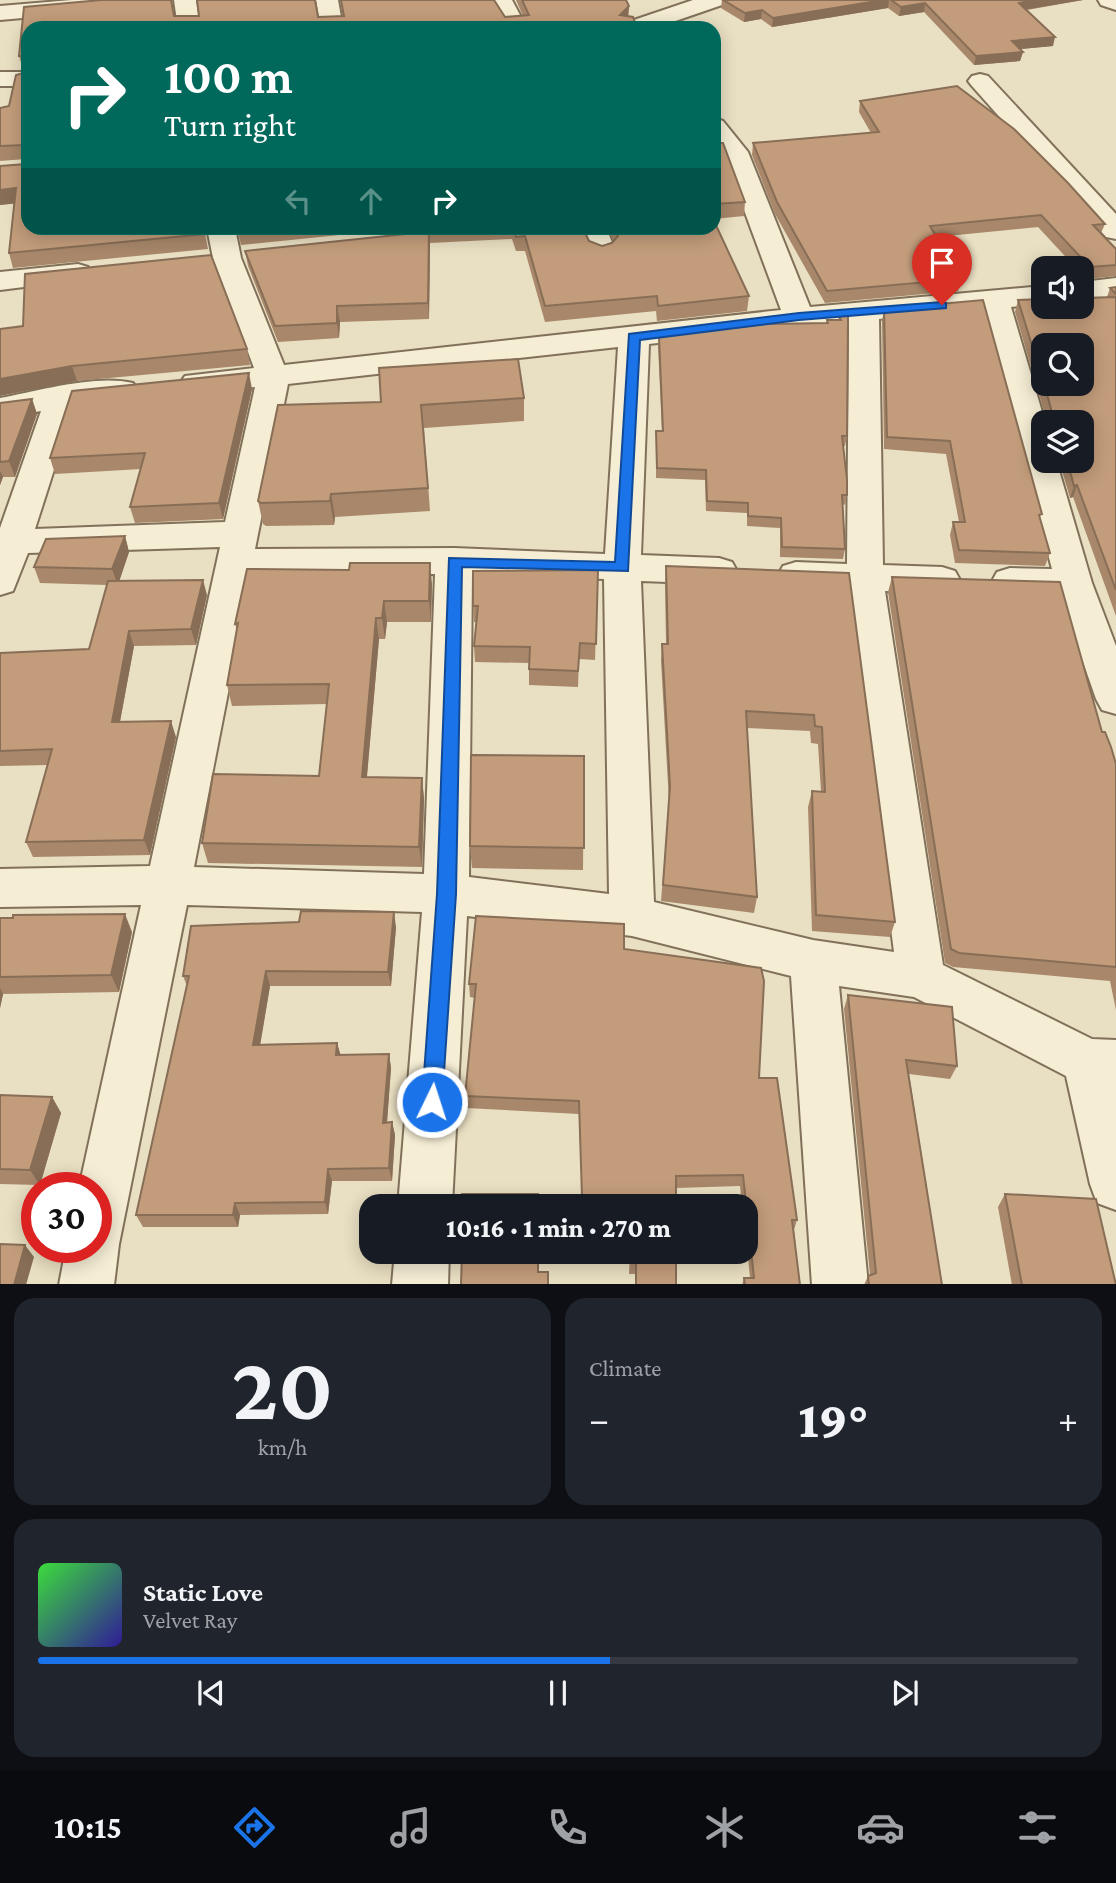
<!DOCTYPE html>
<html lang="en">
<head>
<meta charset="utf-8">
<style>
  :root { --surface:#171b24; --page:#20242c; --text:#f1f3f6; --muted:#9ea1a6; --line:#363941; --accent:#1a73e8 }
  body { margin:0; font-family:"Crimson Pro",serif; background:var(--page); color:var(--text); height:100vh; display:flex; flex-direction:column; font-size:26px; white-space:nowrap }
  * { box-sizing:border-box; margin:0 }
  p { font-size:23px; color:var(--muted) }
  .icon { flex:none; width:38px; height:38px; fill:none; stroke:currentColor; stroke-width:2; stroke-linecap:round; stroke-linejoin:round }
  .map { position:relative; height:1284px; overflow:hidden }
  .drawer { display:flex; flex-direction:column; gap:14px; padding:14px; background:#0d0f14; flex:1 }
  .drawer>* { flex:none }
  .hud { position:absolute; left:21px; top:21px; width:700px; height:214px; border-radius:21px; box-shadow:0 4px 18px #0003; background:#00695c; color:#fff; overflow:hidden }
  .controls { position:absolute; left:1031px; top:256px; display:grid; gap:14px }
  .controls a { display:grid; place-items:center; width:63px; height:63px; border-radius:14px; background:var(--surface); box-shadow:0 4px 18px #0003; font-size:35px }
  .speed { position:absolute; left:21px; top:1172px; display:flex; gap:14px; font-size:35px; font-weight:700; text-align:center }
  .speed>* { display:grid; place-content:center; width:91px; height:91px; border-radius:50%; background:var(--surface); box-shadow:0 4px 18px #0003; line-height:1 }
  .speed .limit { border:10px solid #d22; background:#fff; color:#111 }
  .pin { position:absolute; display:grid; place-items:center; width:60px; height:60px; color:#fff; margin:-72px -30px; border-radius:50% 50% 50% 0; rotate:-45deg; box-shadow:0 0 7px #0007 }
  .pin .icon { rotate:45deg }
  .me { position:absolute; width:77px; margin:-38px; rotate:4deg; stroke-linejoin:round; filter:drop-shadow(0 0 5px #0008) }
  .turn { display:flex; align-items:center; gap:24px; height:147px; padding:0 28px; font-size:32px }
  .turn .icon { width:91px; height:91px; stroke-width:2.5 }
  .turn b { display:block; font-size:49px; line-height:60px }
  .lanes { display:flex; align-items:center; height:66px; padding:0 28px; background:#0003; justify-content:center; gap:35px; direction:ltr }
  .lanes .off { opacity:.35 }
  .big { font-size:52px; font-weight:800; line-height:1.1 }
  .drawer .card { flex:1; display:flex; flex-direction:column; justify-content:center; gap:10px; min-width:0; padding:0 24px; border-radius:21px; background:var(--page) }
  .drawer .dial { align-items:center; gap:0 }
  .dial b { font-size:91px; line-height:1 }
  .song { display:flex; align-items:center; gap:21px }
  .cover { width:84px; height:84px; border-radius:10px; background:linear-gradient(135deg,hsl(120 70% 55%),hsl(250 70% 35%)) }
  .played { height:7px; border-radius:4px; background:linear-gradient(90deg,var(--accent) 55%,var(--line) 55%) }
  .keys { display:flex; justify-content:space-around; direction:ltr }
  .heat { display:flex; justify-content:space-between; align-items:center; font-size:38px; direction:ltr }
  .drawer .tiles { flex:1; display:grid; gap:14px; grid-template-columns:1fr 1fr }
  .card:last-child { grid-column:span 2 }
  .trip { position:absolute; left:359px; top:1194px; width:399px; height:70px; border-radius:21px; background:var(--surface); box-shadow:0 4px 18px #0003; font-weight:800; line-height:70px; text-align:center }
  .tab-bar { display:flex; height:112px; justify-content:space-around; align-items:center; background:#090b0e; color:var(--muted) }
  .tab-bar .icon { width:49px; height:49px }
  .tab-bar .active { color:var(--accent) }
  .tab-bar b { font-size:32px; color:var(--text) }
  .map>svg:first-child { display:block }
  .lines { fill:none; stroke-linecap:round; stroke-linejoin:round }
  .street-casing { stroke:#81715b; stroke-width:4 }
  .street { fill:#f5edd4; fill-rule:evenodd }
  .wall { fill:#a8876a; fill-rule:evenodd }
  .shaded-wall { fill:#886e56 }
  .building { fill:#c39d7b; stroke:#886e56; stroke-width:2 }
  .route { fill:#1a73e8; stroke:#114b97; stroke-width:2 }
</style>
</head>
<body>
<div class="map">
<svg width="1116" height="1285" viewBox="0 0 1116 1285">
  <rect width="100%" height="100%" fill="#e9dfc2"/>
  <g class="lines">
    <g class="street-casing">
      <g id="street">
        <polygon points="72,0 157,0 146,7 0,20 0,6"/>
        <polygon points="174,0 196,0 200,28 178,28"/>
        <polygon points="316,0 338,0 343,28 321,28"/>
        <polygon points="490,0 512,0 527,28 505,28"/>
        <polygon points="693,0 725,0 722,5 655,28 622,28 625,23"/>
        <polygon points="1098,0 1116,0 1116,10 1101,5"/>
        <rect x="0" y="72" width="28" height="14"/>
        <polygon points="980,74 988,76 1116,214 1116,239 1106,237 972,86 968,81 972,76"/>
        <path d="M714 118 723 121 748 152 810 307 1043 286V304L1011 307 1045 422 1043 460H1056L1092 583 1116 646V714L1102 710 1096 699 1060 596 1010 594 997 590 992 581 997 572 1010 568 1052 569 982 309 879 319 883 565 942 567 955 571 960 580 955 589 942 593 885 591 943 965 1092 1039 1116 1040V1210L1097 1203 1090 1184 1066 1076 914 997 839 986 868 1285H812L791 976 632 936 467 916 452 1206H398L422 912 187 905 119 1244 114 1285H59L66 1248H96V1188H79L141 905 0 907V869L150 866 220 547 28 553 13 591 0 595V528L41 411 0 418V398C38 391 96 374 133 383L138 390 133 397 75 404 35 529 225 522 255 387 196 393 185 390 180 383 185 376 254 368 213 258 207 228H235L241 258 284 365 781 310 723 153 714 143ZM849 321 847 564 796 562 783 566 778 575 783 584 796 588 848 590 894 952 813 940 654 902 641 581 719 584 732 580 737 571 732 562 719 558 641 555 649 344ZM618 347 605 554 454 548 255 549 288 384ZM435 574 424 874 194 867 251 575ZM472 574 604 579 609 894 469 877Z"/>
        <polygon points="578,228 606,228 615,249 611,255 601,258 591,255"/>
        <polygon points="78,264 88,267 92,273 88,279 0,290 0,272"/>
        <polygon points="1116,278 1116,296 1082,300 1082,282"/>
        <polygon points="395,1251 449,1251 448,1285 392,1285"/>
      </g>
    </g>
    <use href="#street" class="street"/>
  </g>
  <g class="wall">
    <polygon points="172,0 174,16 343,16 340,0 494,0 505,17 523,16 516,0 626,0 629,6 628,16 28,228 205,228 204,228 208,249 13,268 9,253 14,203 0,205 0,166 26,164 26,159 0,161 0,108 9,106 27,72 27,70 23,69 19,56"/>
    <polygon points="722,0 1083,0 1027,10 1053,46 1020,49 1023,52 1020,61 974,65 924,12 899,16 888,8 772,27 761,19 744,22 721,8"/>
    <polygon points="860,101 1105,224 1101,233 1116,249 1116,276 1087,279 1082,273 1082,268 1076,268 1038,227 937,237 961,279 958,291 825,303 775,214 752,155 753,143 871,133 859,112"/>
    <polygon points="714,136 745,202 744,216 714,219"/>
    <polygon points="237,228 398,228 398,229 241,245"/>
    <polygon points="429,228 583,228 589,241 602,246 613,241 607,228 714,228 749,296 747,311 657,321 656,311 545,322 525,251 516,251 512,239 430,243"/>
    <polygon points="430,243 429,319 340,322 339,338 278,342 248,266 245,251"/>
    <path d="M1116 287V616L1073 497 1070 498 1059 460H1082V422H1047L1015 312 1018 300 1107 297 1110 288ZM1043 345 1082 383H1043Z"/>
    <polygon points="884,309 1040,521 1050,553 1045,566 955,563 950,535 953,522 959,522 946,454 884,449 882,321"/>
    <polygon points="848,314 847,436 845,446 843,446 847,495 845,505 843,504 845,549 843,559 780,557 780,528 747,526 747,513 706,511 705,480 656,478 656,431 662,431 658,346 659,336 826,323 827,320 838,320 839,316"/>
    <polygon points="0,329 247,349 250,365 77,381"/>
    <polygon points="252,389 223,519 135,523 130,507 141,469 55,474 50,458"/>
    <polygon points="524,398 524,421 424,428 430,511 335,517 334,525 266,526 263,524 258,501 278,405"/>
    <polygon points="32,399 37,414 15,477 3,477 0,485 0,403"/>
    <polygon points="125,536 129,552 119,581 207,595 196,645 134,646 120,722 176,737 150,855 33,857 26,842 48,765 0,766 0,653 89,649 107,585 40,583 34,567"/>
    <polygon points="666,566 849,573 895,922 890,937 812,931 808,807 812,791 821,791 818,744 811,743 810,731 747,728 757,897 754,913 661,901 669,802 661,661 662,644 666,644 665,584"/>
    <polygon points="598,570 595,660 579,659 578,687 529,685 529,663 475,662 474,646 476,622 474,622 473,606"/>
    <polygon points="892,577 1102,732 1116,764 1116,1010 1110,981 953,967 945,963 888,592"/>
    <polygon points="432,584 431,622 387,622 385,639 379,639 367,777 422,778 424,799 422,867 208,863 202,843 319,776 327,704 232,706 227,685 237,631 235,624"/>
    <polygon points="584,756 583,870 472,868 470,846"/>
    <polygon points="0,918 132,932 119,992 3,994 0,1008"/>
    <polygon points="396,927 391,986 270,986 260,1044 337,1043 340,1055 389,1054 391,1068 387,1122 392,1122 395,1135 392,1181 332,1181 328,1214 240,1215 238,1227 143,1227 136,1215 187,986 183,976"/>
    <polygon points="624,949 759,1078 797,1220 794,1230 800,1285 742,1285 744,1278 750,1278 746,1237 746,1206 742,1206 740,1186 676,1188 676,1206 582,1206 579,1114 466,1108 465,1096 475,998 470,997 469,984"/>
    <polygon points="848,995 957,1066 950,1079 909,1074 942,1285 864,1285 868,1276 870,1275 844,1009"/>
    <polygon points="0,1095 52,1097 61,1113 40,1185 0,1184"/>
    <polygon points="1005,1194 1116,1285 1012,1285 998,1207"/>
    <polygon points="630,1251 676,1251 676,1285 635,1285 635,1274 629,1274"/>
  </g>
  <g class="shaded-wall">
    <polygon points="883,0 889,0 888,8 772,27 773,18"/>
    <polygon points="1034,0 1083,0 1017,11 1019,3"/>
    <polygon points="925,3 924,12 899,16 901,7"/>
    <polygon points="629,6 628,19 620,15"/>
    <polygon points="762,10 761,19 744,22 745,13"/>
    <polygon points="1055,37 1053,46 1010,50 1012,41"/>
    <polygon points="1023,52 1020,61 974,65 976,56"/>
    <polygon points="16,188 20,203 0,205 0,190"/>
    <polygon points="429,228 430,243 429,319 428,303"/>
    <polygon points="337,306 340,322 339,338 337,323"/>
    <polygon points="72,366 77,381 0,396 0,379"/>
    <polygon points="249,373 252,389 223,519 219,503"/>
    <polygon points="32,399 37,414 15,477 9,461"/>
    <polygon points="0,471 3,477 0,485"/>
    <polygon points="1077,485 1073,497 1070,498 1074,486"/>
    <polygon points="331,494 335,517 334,525 330,501"/>
    <polygon points="125,536 129,552 118,585 112,569"/>
    <polygon points="430,563 432,584 431,622 429,601"/>
    <polygon points="203,580 207,595 196,645 191,629"/>
    <polygon points="384,601 387,622 385,639 382,618"/>
    <polygon points="376,618 379,639 365,797 362,777"/>
    <polygon points="129,631 134,646 117,737 112,722"/>
    <polygon points="171,721 176,737 150,855 144,840"/>
    <polygon points="422,778 424,799 422,867 419,847"/>
    <polygon points="394,912 396,927 391,986 388,972"/>
    <polygon points="125,914 132,932 119,992 111,975"/>
    <polygon points="266,971 270,986 258,1058 253,1045"/>
    <polygon points="0,988 3,994 0,1008"/>
    <polygon points="337,1043 341,1056 336,1055"/>
    <polygon points="389,1054 391,1068 386,1136 383,1123"/>
    <polygon points="52,1097 61,1113 40,1185 30,1170"/>
    <polygon points="392,1122 395,1135 392,1181 389,1168"/>
    <polygon points="328,1169 332,1181 328,1214 325,1202"/>
    <polygon points="235,1203 240,1215 238,1227 233,1215"/>
    <polygon points="25,1245 34,1257 26,1285 14,1285"/>
  </g>
  <g class="building">
    <polygon points="101,0 171,0 174,16 199,16 197,0 315,0 318,17 344,16 341,0 494,0 505,17 529,15 522,0 626,0 629,6 620,15 633,17 637,28 28,28 28,228 204,228 205,234 9,253 16,188 0,190 0,166 26,164 25,145 0,146 0,108 9,106 16,75 27,72 26,56 19,56 24,7"/>
    <polygon points="723,0 883,0 773,18 762,10 745,13"/>
    <polygon points="891,0 1034,0 1019,3 1055,37 1012,41 1023,52 976,56 925,3 901,7"/>
    <polygon points="957,86 1014,129 1068,183 1105,224 1093,225 1116,249 1116,265 1090,267 1041,215 930,226 961,279 827,291 777,202 753,143 879,132 860,101"/>
    <polygon points="714,136 718,143 723,143 745,202 714,204"/>
    <polygon points="714,221 749,296 658,306 657,296 545,306 525,236 516,237 513,228 583,228 589,241 602,246 612,243 618,236 614,228 714,228"/>
    <polygon points="238,228 265,228 238,230"/>
    <polygon points="429,228 428,303 337,306 337,323 275,326 245,251 415,233"/>
    <polygon points="211,255 247,349 72,366 0,379 0,329 23,326 25,274"/>
    <polygon points="1116,287 1116,294 1110,288"/>
    <polygon points="1116,297 1116,590 1077,485 1074,486 1067,460 1082,460 1082,422 1051,422 1051,409 1044,383 1082,383 1082,345 1043,345 1043,381 1018,300 1043,299 1043,306 1082,306 1082,298"/>
    <polygon points="983,300 1042,514 1039,515 1050,553 959,550 953,522 965,522 950,441 887,437 884,309"/>
    <polygon points="848,314 847,436 842,436 847,480 847,495 842,495 845,549 782,547 781,518 748,516 748,503 707,501 706,470 657,468 656,431 663,431 659,336 766,324 828,323 827,320 841,320 839,316"/>
    <polygon points="518,359 524,398 421,405 428,488 331,494 330,501 261,503 258,501 278,405 381,402 379,368"/>
    <polygon points="249,373 219,503 130,507 145,453 50,458 72,391"/>
    <polygon points="32,399 9,461 0,462 0,403"/>
    <polygon points="125,536 112,569 34,567 46,539"/>
    <polygon points="350,563 430,563 429,601 384,601 382,618 376,618 362,777 422,778 419,847 202,843 213,774 319,776 329,684 227,685 238,623 235,624 247,569 349,570"/>
    <polygon points="666,566 849,573 895,922 816,915 812,791 825,792 822,727 815,726 814,715 746,711 757,897 663,885 670,786 662,644 668,644"/>
    <polygon points="598,570 596,644 580,643 578,671 529,669 530,647 474,646 478,606 473,606 473,571"/>
    <polygon points="892,577 1060,582 1102,732 1105,732 1111,747 1116,764 1116,967 959,953 951,949"/>
    <polygon points="203,580 191,629 129,631 112,722 171,721 144,840 26,842 52,749 0,751 0,653 89,649 108,581"/>
    <polygon points="471,755 584,756 584,848 470,846"/>
    <polygon points="301,911 394,912 388,972 266,971 253,1045 337,1043 336,1055 389,1054 383,1123 392,1122 389,1168 328,1169 325,1202 235,1203 233,1215 136,1215 189,976 183,976 191,926 299,922"/>
    <polygon points="125,914 111,975 0,977 0,918 13,918 13,915"/>
    <polygon points="476,916 624,924 624,949 761,968 764,981 759,1078 777,1078 797,1220 792,1220 800,1285 745,1285 744,1278 754,1278 743,1175 676,1176 676,1206 632,1206 633,1195 582,1197 579,1101 465,1096 476,984 469,984"/>
    <polygon points="848,995 952,1007 957,1066 906,1060 942,1285 869,1285 868,1276 876,1273"/>
    <polygon points="0,1095 52,1097 30,1170 0,1169"/>
    <polygon points="462,1194 538,1194 538,1206 461,1206"/>
    <polygon points="1005,1194 1096,1199 1116,1285 1022,1285"/>
    <polygon points="0,1244 25,1245 14,1285 0,1285"/>
    <polygon points="462,1251 538,1251 538,1272 548,1272 548,1285 461,1285"/>
    <polygon points="631,1251 676,1251 676,1285 636,1285 636,1263 630,1263"/>
  </g>
  <polygon class="route" points="942,302 946,303 946,308 799,320 640,340 628,571 462,567 456,894 442,1102 439,1109 432,1112 425,1109 422,1102 437,894 449,558 615,562 629,334 799,313"/>
</svg>
<div class="controls">
<a><svg class="icon" aria-label="sound" viewBox="0 0 24 24"><path d="M4 9h4l5-4v14l-5-4H4zM17 9q2 3 0 6"/></svg></a>
<a><svg class="icon" aria-label="search" viewBox="0 0 24 24"><circle cx="10" cy="10" r="6"/><path d="M15 15l6 6"/></svg></a>
<a><svg class="icon" aria-label="layers" viewBox="0 0 24 24"><path d="M12 4l9 5-9 5-9-5zM3 14l9 5 9-5"/></svg></a>
</div>
<div class="speed"><div class="limit">30</div></div>
<div class="pin" style="left:942px;top:305px;background:#d93025"><svg class="icon" aria-label="arrive" viewBox="0 0 24 24"><path d="M6 21V4h12l-3 4 3 4H6"/></svg></div>
<svg class="me" style="left:432px;top:1102px" viewBox="-20 -20 40 40"><circle r="17" fill="#1a73e8" stroke="#fff" stroke-width="3"/><path d="M0-11L8 9 0 5-8 9z" fill="#fff"/></svg>
<div class="trip">10:16 · 1 min · 270 m</div>
<div class="hud">
<div class="turn"><svg class="icon" aria-label="right" viewBox="0 0 24 24"><path d="M7 20v-9h11M14 6l5 5-5 5"/></svg><div><b>100 m</b>Turn right</div></div>
<div class="lanes"><svg class="icon off" aria-label="left" viewBox="0 0 24 24"><path d="M17 20v-9H6M10 6l-5 5 5 5"/></svg><svg class="icon off" aria-label="ahead" viewBox="0 0 24 24"><path d="M12 20V5M6 11l6-6 6 6"/></svg><svg class="icon" aria-label="right" viewBox="0 0 24 24"><path d="M7 20v-9h11M14 6l5 5-5 5"/></svg></div>
</div>
</div>
<section class="drawer">
<div class="tiles">
<div class="card dial"><b>20</b><p>km/h</p></div>
<div class="card"><p>Climate</p>
<div class="heat"><a>−</a><b class="big">19°</b><a>+</a></div>
</div>
<div class="card">
<div class="song"><i class="cover"></i><div><b>Static Love</b><p>Velvet Ray</p></div></div>
<div class="played"></div>
<div class="keys"><svg class="icon" aria-label="previous" viewBox="0 0 24 24"><path d="M18 5L8 12l10 7zM5 5v14"/></svg><svg class="icon" aria-label="pause" viewBox="0 0 24 24"><path d="M8 5v14M16 5v14"/></svg><svg class="icon" aria-label="next" viewBox="0 0 24 24"><path d="M6 5l10 7-10 7zM19 5v14"/></svg></div>
</div>
</div>
</section>
<nav class="tab-bar">
<b>10:15</b>
<svg class="icon active" aria-label="directions" viewBox="0 0 24 24"><path d="M12 3l9 9-9 9-9-9zM9 14v-3h6M13 9l2 2-2 2"/></svg>
<svg class="icon" aria-label="music" viewBox="0 0 24 24"><path d="M9 18V5l10-2v13"/><circle cx="6" cy="18" r="3"/><circle cx="16" cy="16" r="3"/></svg>
<svg class="icon" aria-label="phone" viewBox="0 0 24 24"><path d="M5 4h4l2 5-3 2q2 4 5 5l2-3 5 2v4C11 20 4 13 5 4z"/></svg>
<svg class="icon" aria-label="climate" viewBox="0 0 24 24"><path d="M12 3v18M4 7l16 10M4 17L20 7"/></svg>
<svg class="icon" aria-label="car" viewBox="0 0 24 24"><path d="M5 17H2v-5l4-1 3-4h7l3 4 3 1v5h-3M9 17h6M6 11h13"/><circle cx="7" cy="17" r="2"/><circle cx="17" cy="17" r="2"/></svg>
<svg class="icon" aria-label="filters" viewBox="0 0 24 24"><path d="M4 7h16M4 17h16"/><circle cx="9" cy="7" r="2"/><circle cx="15" cy="17" r="2"/></svg>
</nav>
</body>
</html>
